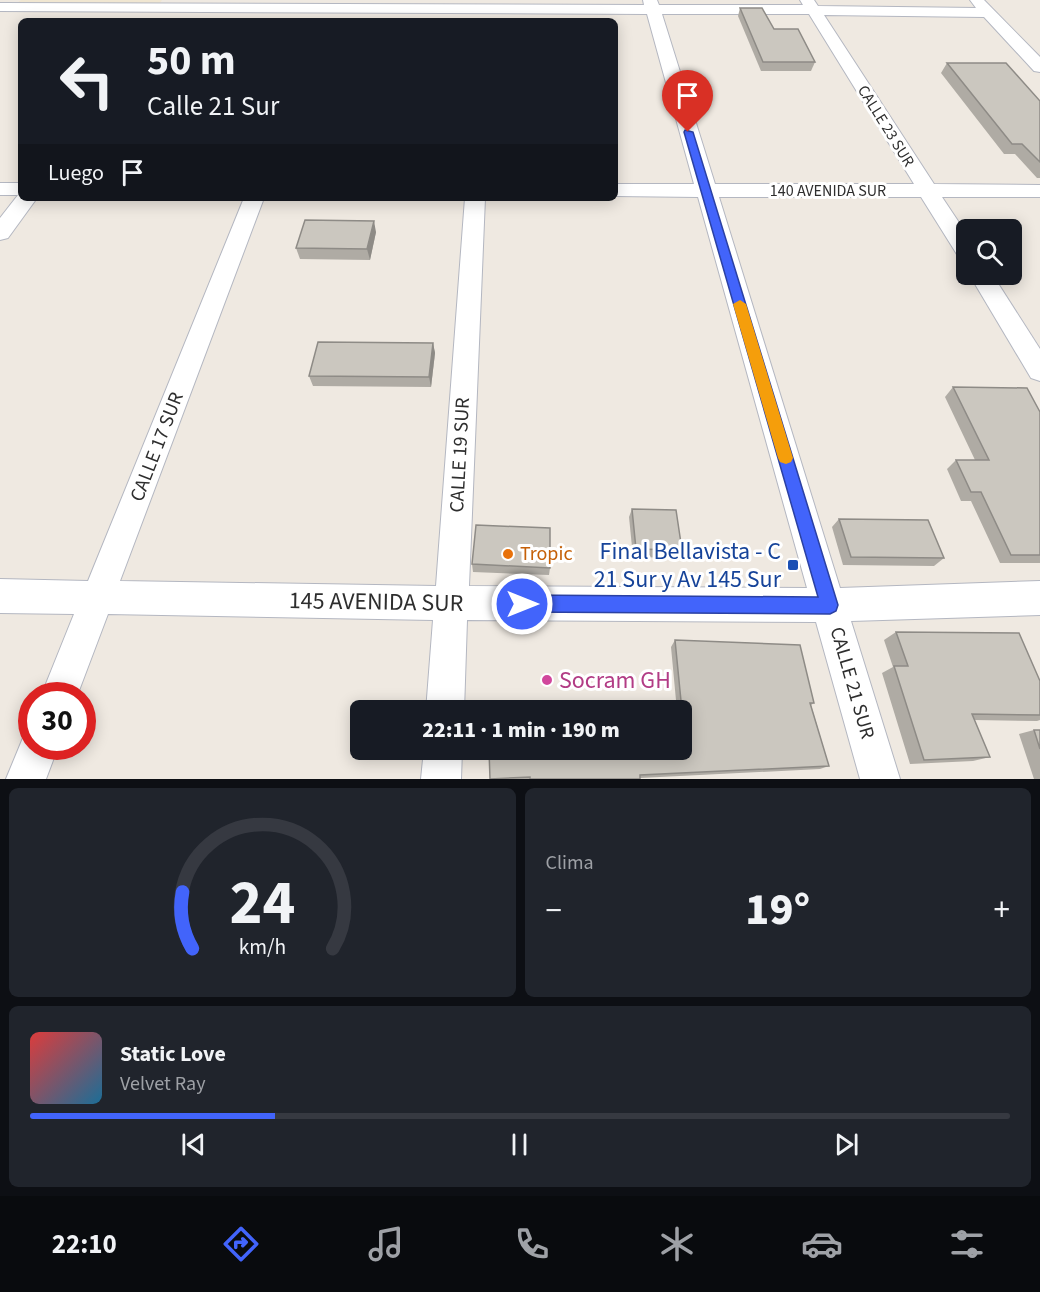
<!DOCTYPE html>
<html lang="es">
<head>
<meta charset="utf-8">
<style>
  :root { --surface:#171b24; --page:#20242c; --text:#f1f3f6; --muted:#9ea1a6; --line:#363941; --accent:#4264fb }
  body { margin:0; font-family:"Source Sans 3",sans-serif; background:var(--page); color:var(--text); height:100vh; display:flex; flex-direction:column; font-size:22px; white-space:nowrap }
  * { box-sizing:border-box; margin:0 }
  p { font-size:20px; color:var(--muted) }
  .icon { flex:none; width:33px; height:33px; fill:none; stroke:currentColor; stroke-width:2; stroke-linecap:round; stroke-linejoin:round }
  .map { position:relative; height:779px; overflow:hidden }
  .details { display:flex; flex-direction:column; gap:9px; padding:9px; background:#0d0f14; flex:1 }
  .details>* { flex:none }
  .banner { position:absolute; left:18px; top:18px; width:600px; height:183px; border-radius:9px; box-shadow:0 3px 15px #0003; background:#171b24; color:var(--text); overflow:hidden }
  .controls { position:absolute; left:956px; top:219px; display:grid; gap:12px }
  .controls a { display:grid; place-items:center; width:66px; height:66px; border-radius:9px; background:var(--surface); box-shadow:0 3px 15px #0003; font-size:30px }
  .speed { position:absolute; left:18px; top:682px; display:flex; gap:12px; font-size:30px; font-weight:700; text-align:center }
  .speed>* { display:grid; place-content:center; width:78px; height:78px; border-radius:50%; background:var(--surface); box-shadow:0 3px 15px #0003; line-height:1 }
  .speed .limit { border:9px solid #d22; background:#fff; color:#111 }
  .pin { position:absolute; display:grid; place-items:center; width:51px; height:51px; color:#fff; margin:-62px -26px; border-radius:50% 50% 50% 0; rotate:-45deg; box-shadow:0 0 6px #0007 }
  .pin .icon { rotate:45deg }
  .me { position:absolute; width:66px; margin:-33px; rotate:90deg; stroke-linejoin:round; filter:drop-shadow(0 0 4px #0008) }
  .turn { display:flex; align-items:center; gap:21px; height:126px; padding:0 30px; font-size:27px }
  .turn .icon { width:78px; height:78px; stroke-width:2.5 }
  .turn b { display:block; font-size:42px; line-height:51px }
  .then { display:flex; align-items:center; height:57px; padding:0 30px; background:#0003; gap:12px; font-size:22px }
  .big { font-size:45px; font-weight:800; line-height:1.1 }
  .details .tile { flex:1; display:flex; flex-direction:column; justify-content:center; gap:9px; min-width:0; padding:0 21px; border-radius:9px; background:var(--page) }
  .details .dial { align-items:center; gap:0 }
  .dial svg { height:156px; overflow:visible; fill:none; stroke:var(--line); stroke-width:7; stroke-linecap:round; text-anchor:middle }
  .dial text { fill:var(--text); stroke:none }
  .song { display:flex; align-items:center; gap:18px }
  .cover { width:72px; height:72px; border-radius:9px; background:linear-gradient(135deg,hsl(0 70% 55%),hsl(200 70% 35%)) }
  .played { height:6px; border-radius:3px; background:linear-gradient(90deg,var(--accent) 25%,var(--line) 25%) }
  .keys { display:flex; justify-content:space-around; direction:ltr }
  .heat { display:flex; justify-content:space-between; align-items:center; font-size:33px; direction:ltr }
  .details .tiles { flex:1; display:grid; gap:9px; grid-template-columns:1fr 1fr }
  .tile:last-child { grid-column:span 2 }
  .trip { position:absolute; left:350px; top:700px; width:342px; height:60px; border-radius:9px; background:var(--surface); box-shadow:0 3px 15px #0003; font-weight:800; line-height:60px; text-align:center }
  .tab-bar { display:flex; height:96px; justify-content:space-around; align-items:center; background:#090b0e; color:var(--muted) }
  .tab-bar .icon { width:42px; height:42px }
  .tab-bar .selected { color:var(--accent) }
  .tab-bar b { font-size:27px; color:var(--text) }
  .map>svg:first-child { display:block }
  .education { fill:#f0e6d1 }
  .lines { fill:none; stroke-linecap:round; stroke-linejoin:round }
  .minor-casing { stroke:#b4b7c1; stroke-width:2 }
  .minor { fill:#fff; fill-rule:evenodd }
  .wall { fill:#afaba4 }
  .shaded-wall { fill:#8e8b86 }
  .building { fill:#cbc7bf; stroke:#8e8b86; stroke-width:1.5 }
  .route { fill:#4264fb; stroke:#2b41a3; stroke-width:1.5 }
  .slow { fill:#f59e0b }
  .food-dot { fill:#e8710a; stroke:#fff; stroke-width:2 }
  .transit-dot { fill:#1a4fb4; stroke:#fff; stroke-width:2 }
  .hotel-dot { fill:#d1479c; stroke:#fff; stroke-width:2 }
  .labels { text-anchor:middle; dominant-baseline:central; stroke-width:6; stroke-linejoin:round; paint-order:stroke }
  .far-street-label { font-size:16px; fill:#2e2e2e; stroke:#fff }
  .street-label { font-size:20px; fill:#2e2e2e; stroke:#fff }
  .food-label { font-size:20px; fill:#c56008; stroke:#fff; text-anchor:start }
  .near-transit-label { font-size:24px; fill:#164399; stroke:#fff; text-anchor:end }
  .near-street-label { font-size:24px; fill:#2e2e2e; stroke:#fff }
  .near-hotel-label { font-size:24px; fill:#b23c85; stroke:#fff; text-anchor:start }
</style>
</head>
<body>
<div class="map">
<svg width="1040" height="779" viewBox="0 0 1040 779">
  <rect width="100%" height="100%" fill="#efe9e1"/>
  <polygon class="education" points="21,0 162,0 159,4 16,4"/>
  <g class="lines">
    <g class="minor-casing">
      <g id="minor">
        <path d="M643 0H657L659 5H803L800 0H814L818 6 976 8 970 0H984L1040 57V72L1034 71 984 17 824 15 934 184 1040 185V197H942L966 233V259L958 256 921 197H719L840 588 1040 581V615L851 621 900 779H860L816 622 467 620 464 711H426L433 620 108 614 77 696H41L74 614 0 613V579L88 581 244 198H264L120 581 436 586 465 198H485L469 586 807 588 698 197 615 196V184H694L647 14 0 11V3L644 5ZM662 14H809L914 184H715Z"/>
        <polygon points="0,183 21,183 21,198 37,198 8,238 0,240 0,218 18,195 0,195"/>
        <polygon points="969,274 992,274 1040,349 1040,381 1031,378"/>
        <polygon points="32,731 32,747 58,747 46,779 6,779 25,733"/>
        <polygon points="424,750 462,750 461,779 421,779"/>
      </g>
    </g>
    <use href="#minor" class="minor"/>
  </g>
  <g class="wall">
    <polygon points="740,8 774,29 815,62 811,71 761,71 738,16"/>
    <polygon points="947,63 1040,101 1040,178 1037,178 1015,154 1004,154 941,73"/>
    <polygon points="376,232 370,260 300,259 296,248"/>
    <polygon points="433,343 435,353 431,387 313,386 309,376"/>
    <polygon points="953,387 1040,412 1040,563 1000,563 971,501 961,501 947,469 956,460 975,460 945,397"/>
    <polygon points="632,509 682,550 678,558 633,557 629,517"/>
    <polygon points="839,519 944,558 934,566 843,565 832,527"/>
    <polygon points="472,564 550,568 549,575 473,572"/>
    <polygon points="896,632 1040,681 1040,720 1037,721 974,720 990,757 973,761 910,764 882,673 893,667 884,640"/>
    <polygon points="675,640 814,703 811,705 829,766 820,769 640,778 640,779 490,779 681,750 681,711 677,711 671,647"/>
    <polygon points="1034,730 1040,730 1040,779 1034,779 1019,734"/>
  </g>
  <g class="shaded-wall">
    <polygon points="374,221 376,232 370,260 367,249"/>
    <polygon points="433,343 435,353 431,387 429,377"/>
  </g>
  <g class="building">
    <polygon points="740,8 762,8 774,29 798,29 815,62 763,62"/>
    <polygon points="947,63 1006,63 1040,101 1040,162 1022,144 1012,144"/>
    <polygon points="305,220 374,221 367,249 296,248"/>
    <polygon points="318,342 433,343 429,377 309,376"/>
    <polygon points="953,387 1027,388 1040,412 1040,555 1011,555 981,492 971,492 956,460 989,460"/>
    <polygon points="632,509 676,510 682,550 636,549"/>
    <polygon points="839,519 928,520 944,558 851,557"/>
    <polygon points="476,525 550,528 550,568 472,564"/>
    <polygon points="896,632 1019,633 1040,681 1040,715 972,714 990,757 924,760 894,666 908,666"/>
    <polygon points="675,640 800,645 814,703 810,703 829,766 640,775 640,779 530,779 530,777 490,779 489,750 681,750 681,721 683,721"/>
    <polygon points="1034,730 1040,730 1040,749"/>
  </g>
  <polygon class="route" points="685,130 693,132 838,605 836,611 830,614 522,612 516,610 513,604 516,598 522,595 818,597 684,132"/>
  <polygon class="slow" points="740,300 746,304 793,458 791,462 786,464 780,462 778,458 733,304"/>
  <circle class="food-dot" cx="508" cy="554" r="6"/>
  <rect class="transit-dot" x="787" y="559" width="12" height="12" rx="3"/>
  <circle class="hotel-dot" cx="547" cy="680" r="6"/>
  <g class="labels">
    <g class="far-street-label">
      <text transform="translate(886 126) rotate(58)">CALLE 23 SUR</text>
      <text x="828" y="191">140 AVENIDA SUR</text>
    </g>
    <g class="street-label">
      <text transform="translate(157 447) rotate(-69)">CALLE 17 SUR</text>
      <text transform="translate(460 455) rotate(-87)">CALLE 19 SUR</text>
      <text transform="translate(852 683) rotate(74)">CALLE 21 SUR</text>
    </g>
    <g class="food-label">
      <text x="520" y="554">Tropic</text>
    </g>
    <g class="near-transit-label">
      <text x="781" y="551">Final Bellavista - C<tspan x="781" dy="28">21 Sur y Av 145 Sur</tspan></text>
    </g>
    <g class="near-street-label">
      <text transform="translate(376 602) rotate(1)">145 AVENIDA SUR</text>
    </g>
    <g class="near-hotel-label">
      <text x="559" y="680">Socram GH</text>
    </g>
  </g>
</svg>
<div class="controls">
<a><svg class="icon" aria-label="search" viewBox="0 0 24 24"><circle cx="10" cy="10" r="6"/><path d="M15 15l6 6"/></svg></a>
</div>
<div class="speed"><div class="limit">30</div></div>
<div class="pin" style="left:688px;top:132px;background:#d93025"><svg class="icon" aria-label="arrive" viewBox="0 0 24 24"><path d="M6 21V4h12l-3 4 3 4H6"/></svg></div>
<svg class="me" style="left:522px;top:604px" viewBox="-20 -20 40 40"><circle r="17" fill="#4264fb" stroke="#fff" stroke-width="3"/><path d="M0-11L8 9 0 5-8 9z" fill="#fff"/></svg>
<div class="trip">22:11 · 1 min · 190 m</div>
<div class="banner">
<div class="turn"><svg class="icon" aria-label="left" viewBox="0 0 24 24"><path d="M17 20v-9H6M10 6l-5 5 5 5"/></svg><div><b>50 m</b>Calle 21 Sur</div></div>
<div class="then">Luego<svg class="icon" aria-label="arrive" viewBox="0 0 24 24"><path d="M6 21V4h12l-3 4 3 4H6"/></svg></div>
</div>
</div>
<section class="details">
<div class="tiles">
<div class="tile dial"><svg viewBox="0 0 100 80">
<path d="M14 69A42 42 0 1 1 86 69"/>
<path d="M14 69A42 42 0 0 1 9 40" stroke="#4264fb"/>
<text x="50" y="56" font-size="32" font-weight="700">24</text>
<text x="50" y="72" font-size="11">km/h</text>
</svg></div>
<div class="tile"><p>Clima</p>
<div class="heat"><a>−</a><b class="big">19°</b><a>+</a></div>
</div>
<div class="tile">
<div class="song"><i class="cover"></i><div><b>Static Love</b><p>Velvet Ray</p></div></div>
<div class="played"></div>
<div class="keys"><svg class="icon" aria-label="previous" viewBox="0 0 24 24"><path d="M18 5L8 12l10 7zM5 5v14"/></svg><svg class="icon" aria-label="pause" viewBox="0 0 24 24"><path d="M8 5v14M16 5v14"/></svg><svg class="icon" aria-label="next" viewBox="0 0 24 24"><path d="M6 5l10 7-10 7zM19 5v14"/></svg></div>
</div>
</div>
</section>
<nav class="tab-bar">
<b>22:10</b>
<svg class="icon selected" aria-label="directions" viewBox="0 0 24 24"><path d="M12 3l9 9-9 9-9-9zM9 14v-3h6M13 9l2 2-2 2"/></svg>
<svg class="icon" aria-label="music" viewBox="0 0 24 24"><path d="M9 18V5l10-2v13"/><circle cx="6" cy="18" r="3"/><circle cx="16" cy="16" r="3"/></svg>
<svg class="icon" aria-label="phone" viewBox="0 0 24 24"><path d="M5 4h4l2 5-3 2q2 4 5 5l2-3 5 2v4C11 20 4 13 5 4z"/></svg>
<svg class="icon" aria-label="climate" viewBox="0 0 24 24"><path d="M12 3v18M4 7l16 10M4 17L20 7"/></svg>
<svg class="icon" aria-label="car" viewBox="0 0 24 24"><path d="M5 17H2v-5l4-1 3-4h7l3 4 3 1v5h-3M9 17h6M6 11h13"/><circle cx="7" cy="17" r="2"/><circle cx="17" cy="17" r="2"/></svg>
<svg class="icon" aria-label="filters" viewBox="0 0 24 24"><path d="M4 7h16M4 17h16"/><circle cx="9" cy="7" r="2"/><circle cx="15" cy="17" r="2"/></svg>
</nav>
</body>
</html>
